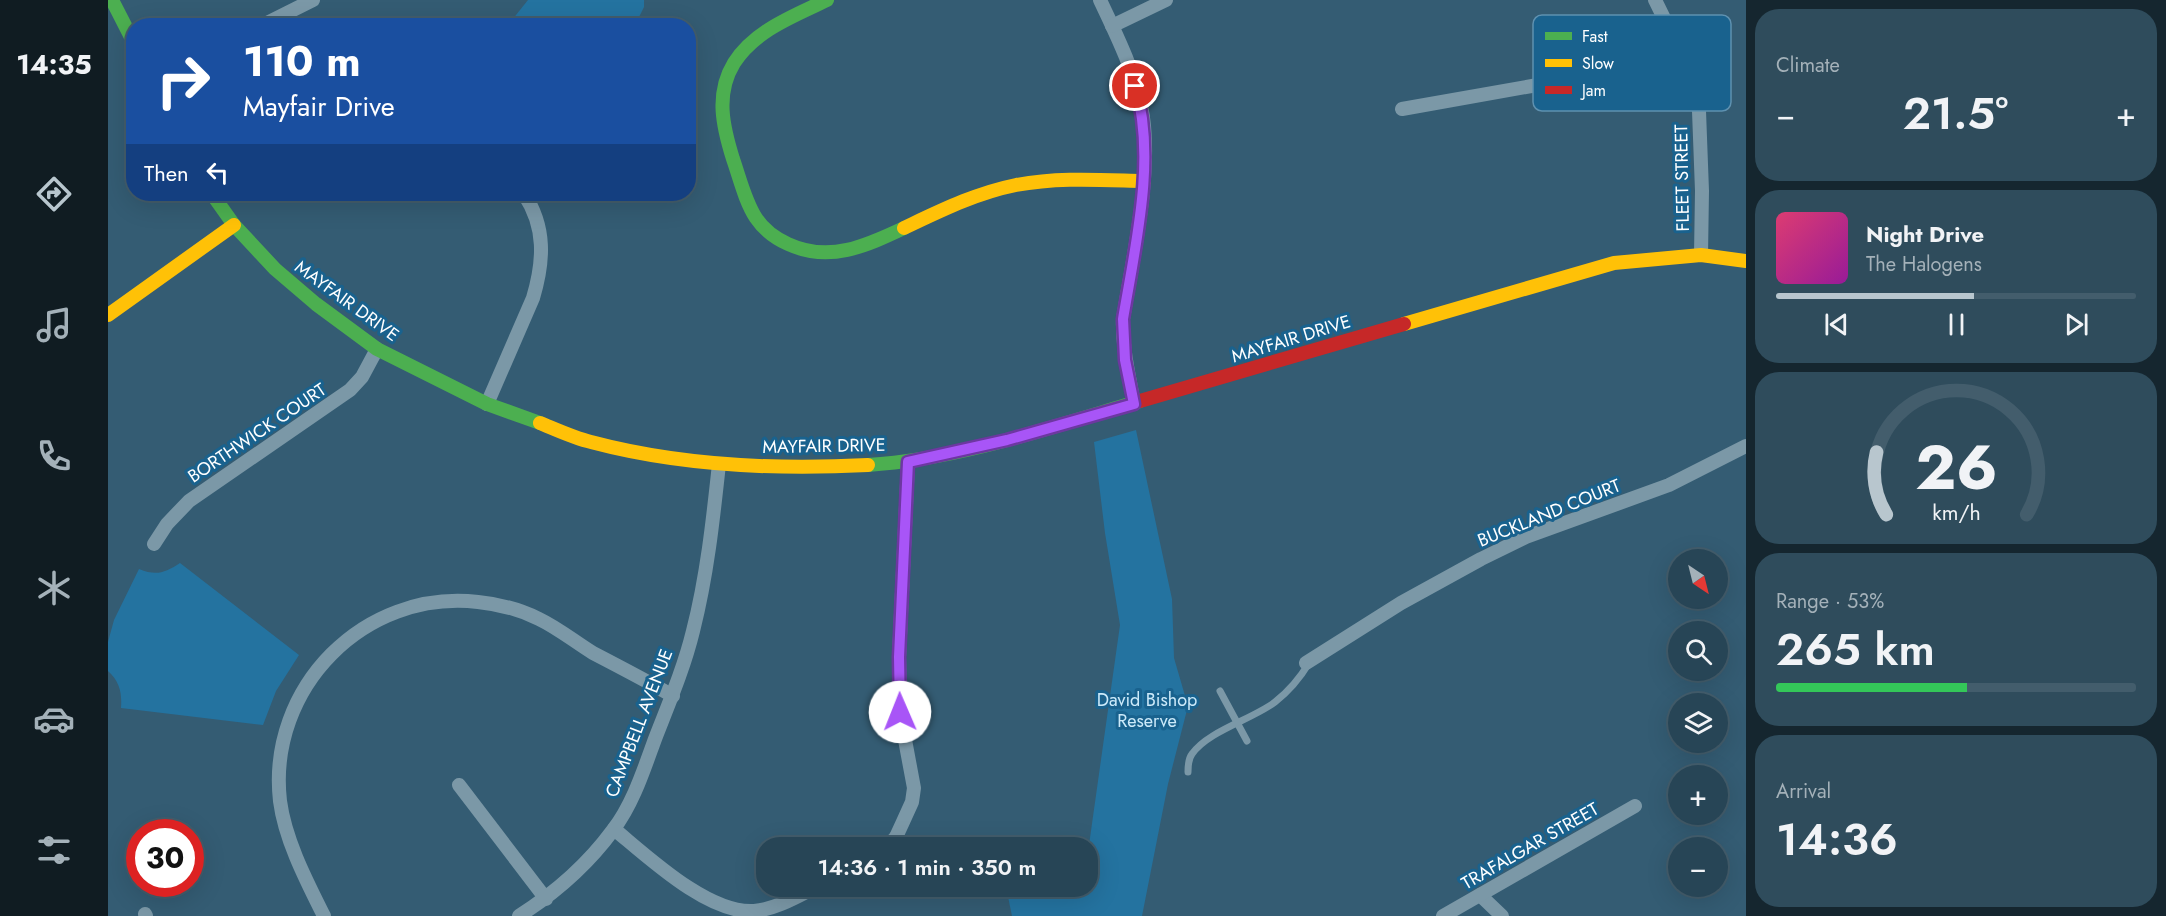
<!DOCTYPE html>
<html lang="en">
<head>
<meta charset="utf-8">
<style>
  :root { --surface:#274556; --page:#2f4c5c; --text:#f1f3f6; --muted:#a4b1b9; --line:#435d6c; --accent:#b8c6ce }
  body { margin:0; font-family:Jost,sans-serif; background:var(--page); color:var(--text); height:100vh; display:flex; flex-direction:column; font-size:22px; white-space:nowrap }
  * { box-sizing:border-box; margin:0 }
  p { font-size:20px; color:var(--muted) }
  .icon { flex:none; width:33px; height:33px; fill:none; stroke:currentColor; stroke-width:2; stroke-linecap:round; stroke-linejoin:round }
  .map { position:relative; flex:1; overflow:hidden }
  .panel { display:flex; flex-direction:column; gap:9px; padding:9px; background:#15262f; width:420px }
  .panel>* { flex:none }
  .guide { position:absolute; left:18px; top:18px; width:570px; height:183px; border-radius:24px; box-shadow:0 6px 24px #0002,0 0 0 2px var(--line); background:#1a4fa0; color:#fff; overflow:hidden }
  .needle { width:39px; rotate:145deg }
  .tools { position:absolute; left:1560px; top:549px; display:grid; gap:12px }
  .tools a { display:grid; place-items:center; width:60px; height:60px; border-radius:50%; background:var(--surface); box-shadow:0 6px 24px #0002,0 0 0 2px var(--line); font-size:30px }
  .speed { position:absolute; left:18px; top:819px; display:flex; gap:12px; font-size:30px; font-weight:700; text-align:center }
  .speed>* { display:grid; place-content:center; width:78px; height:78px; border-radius:50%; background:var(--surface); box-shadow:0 6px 24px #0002,0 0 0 2px var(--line); line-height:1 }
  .speed .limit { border:9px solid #d22; background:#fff; color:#111 }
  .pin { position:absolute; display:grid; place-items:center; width:51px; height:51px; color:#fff; margin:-26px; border:3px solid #fff; border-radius:50%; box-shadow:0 2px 6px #0007 }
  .me { position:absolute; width:66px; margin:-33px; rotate:359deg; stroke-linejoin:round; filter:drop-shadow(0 0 4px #0008) }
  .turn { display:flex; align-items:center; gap:21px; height:126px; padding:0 18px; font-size:27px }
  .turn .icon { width:78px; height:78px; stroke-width:2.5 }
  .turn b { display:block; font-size:42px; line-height:51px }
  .then { display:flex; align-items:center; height:57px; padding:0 18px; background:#0003; gap:12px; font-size:22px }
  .big { font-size:45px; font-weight:600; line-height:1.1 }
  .panel .tile { flex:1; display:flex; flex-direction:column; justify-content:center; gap:9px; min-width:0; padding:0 21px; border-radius:24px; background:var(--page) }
  .panel .dial { align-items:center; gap:0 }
  .dial svg { height:156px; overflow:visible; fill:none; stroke:var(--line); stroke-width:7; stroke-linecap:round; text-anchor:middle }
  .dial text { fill:var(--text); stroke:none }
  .song { display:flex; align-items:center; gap:18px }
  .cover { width:72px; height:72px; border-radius:9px; background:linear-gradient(135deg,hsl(340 70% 55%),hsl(300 70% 35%)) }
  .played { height:6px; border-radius:3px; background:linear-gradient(90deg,var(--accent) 55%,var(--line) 55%) }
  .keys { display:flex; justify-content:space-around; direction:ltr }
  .heat { display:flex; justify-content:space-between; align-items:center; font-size:33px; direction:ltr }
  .charge { height:9px; border-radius:4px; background:linear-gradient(90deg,#34c759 53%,var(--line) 0) }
  .trip { position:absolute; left:648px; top:837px; width:342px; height:60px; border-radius:24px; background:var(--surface); box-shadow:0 6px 24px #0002,0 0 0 2px var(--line); font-weight:600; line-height:60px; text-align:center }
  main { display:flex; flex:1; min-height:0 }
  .dock { display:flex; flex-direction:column; width:108px; justify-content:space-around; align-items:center; background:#101c22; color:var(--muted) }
  .dock .icon { width:42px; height:42px }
  .dock .active { color:var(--accent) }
  .dock b { font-size:27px; color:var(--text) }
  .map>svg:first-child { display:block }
  .green { fill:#2473a0 }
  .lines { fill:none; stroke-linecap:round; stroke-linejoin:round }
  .lane { stroke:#7b98a7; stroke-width:7 }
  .street { stroke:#7b98a7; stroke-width:14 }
  .fast { stroke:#4caf50; stroke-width:14 }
  .slow { stroke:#ffc107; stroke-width:14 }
  .jam { stroke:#c62828; stroke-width:14 }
  .route-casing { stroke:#6d37a1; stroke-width:15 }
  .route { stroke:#a855f7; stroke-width:10 }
  .labels { text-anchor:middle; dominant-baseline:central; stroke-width:6; stroke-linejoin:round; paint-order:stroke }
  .street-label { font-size:18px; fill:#fff; stroke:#19628e }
  .park-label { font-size:18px; fill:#cceafa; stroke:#19628e }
  .key { fill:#19628e; stroke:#5e91b0; stroke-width:1.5 }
  .key-label { font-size:16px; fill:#fff }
</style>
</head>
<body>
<main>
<nav class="dock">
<b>14:35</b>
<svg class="icon active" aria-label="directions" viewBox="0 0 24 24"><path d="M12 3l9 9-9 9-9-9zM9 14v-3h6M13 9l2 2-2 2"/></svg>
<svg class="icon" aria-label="music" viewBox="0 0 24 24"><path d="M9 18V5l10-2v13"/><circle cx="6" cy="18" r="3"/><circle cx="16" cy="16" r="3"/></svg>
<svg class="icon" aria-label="phone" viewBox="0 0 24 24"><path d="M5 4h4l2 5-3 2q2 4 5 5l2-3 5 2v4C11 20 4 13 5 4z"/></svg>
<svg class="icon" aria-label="climate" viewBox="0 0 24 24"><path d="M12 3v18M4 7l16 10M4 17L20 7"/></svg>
<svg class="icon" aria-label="car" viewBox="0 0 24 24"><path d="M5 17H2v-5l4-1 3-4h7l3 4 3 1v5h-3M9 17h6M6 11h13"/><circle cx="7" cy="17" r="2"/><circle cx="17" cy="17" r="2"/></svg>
<svg class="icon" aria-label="filters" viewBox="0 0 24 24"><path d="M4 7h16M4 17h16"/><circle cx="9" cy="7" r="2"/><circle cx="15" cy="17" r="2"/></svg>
</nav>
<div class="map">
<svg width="1638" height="916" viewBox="0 0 1638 916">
  <rect width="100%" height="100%" fill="#345c73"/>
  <g class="green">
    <polygon points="420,0 536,0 536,7 527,25 400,25"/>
    <polygon points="1028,430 1064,599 1066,658 1080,706 1060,784 1034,916 904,916 898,887 980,886 980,852 1012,625 997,533 986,442"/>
    <path d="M72 563 191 655 168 691 155 725 13 708C14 693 12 682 0 671V642L6 620 31 569C48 576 57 573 72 563Z"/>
  </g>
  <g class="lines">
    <g class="lane">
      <polyline points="1112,691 1139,741"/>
      <path d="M1080 772C1080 766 1080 759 1084 754 1100 731 1145 719 1167 702 1181 691 1192 678 1201 663"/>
    </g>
    <g class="street">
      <path d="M992 0C1008 34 1026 70 1033 106 1046 166 1025 257 1015 319 1014 348 1021 375 1026 404"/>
      <polyline points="1547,0 1576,59 1591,111 1594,191 1593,255"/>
      <polyline points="153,26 205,0"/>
      <polyline points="1004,26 1058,0"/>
      <polyline points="1294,109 1576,59"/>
      <path d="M379 404 425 298C436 261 438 227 416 194"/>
      <polyline points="46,544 59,524 81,501 242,390 254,377 269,349"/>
      <polyline points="1198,663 1293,603 1373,559 1418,537 1561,485 1638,446"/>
      <polyline points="351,785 438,899"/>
      <path d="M506 829C540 857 600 914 646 911 669 909 690 896 710 886"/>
      <polyline points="788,837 800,848"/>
      <polyline points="778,848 788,837 794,824 804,802 806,788 792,713 791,657 800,462"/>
      <polyline points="1372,895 1394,916"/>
      <polyline points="37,914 38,916"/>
      <path d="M216 916C199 882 177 840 172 801 159 688 256 589 370 602 390 604 413 610 431 619 450 628 467 642 485 653 512 667 539 681 565 696"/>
      <path d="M411 916C447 893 480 864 505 830 525 804 536 769 547 739 561 703 576 668 585 631 599 576 605 520 611 464"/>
      <polyline points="1335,916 1527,806"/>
    </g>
    <g class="fast">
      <polyline points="4,0 26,43"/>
      <path d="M719 0C686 16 647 30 626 63 607 94 615 127 625 159 632 179 637 201 648 218 656 230 667 238 680 244 721 263 758 246 796 228"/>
      <polyline points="104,194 126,225 167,269 208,304 269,349 379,404 432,423"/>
      <path d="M760 465C853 459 943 427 1032 401"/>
    </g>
    <g class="slow">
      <path d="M796 228C832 211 868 193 908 185 950 177 993 180 1036 181"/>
      <polyline points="0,315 126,225"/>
      <polyline points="1296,324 1506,263 1593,255 1638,261"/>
      <path d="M432 423C449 430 466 438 483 442 573 466 667 470 760 465"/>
    </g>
    <polyline class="jam" points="1032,401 1296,324"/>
  </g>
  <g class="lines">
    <g class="route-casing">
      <path id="route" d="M792 712 791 657 800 462 899 440 1026 404 1017 360 1015 319C1027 247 1049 157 1027 86"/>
    </g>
    <use href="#route" class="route"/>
  </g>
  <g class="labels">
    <g class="street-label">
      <text transform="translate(1574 178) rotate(-91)">FLEET STREET</text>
      <text transform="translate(239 301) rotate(36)">MAYFAIR DRIVE</text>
      <text transform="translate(1183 339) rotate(-17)">MAYFAIR DRIVE</text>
      <text transform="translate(149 433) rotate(-34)">BORTHWICK COURT</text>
      <text transform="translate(716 446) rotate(-1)">MAYFAIR DRIVE</text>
      <text transform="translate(1441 513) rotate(-22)">BUCKLAND COURT</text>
      <text transform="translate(531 723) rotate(-69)">CAMPBELL AVENUE</text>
      <text transform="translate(1422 846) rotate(-30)">TRAFALGAR STREET</text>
    </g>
    <g class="park-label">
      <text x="1039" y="700">David Bishop<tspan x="1039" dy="21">Reserve</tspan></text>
    </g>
  </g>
  <rect x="1425" y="15" width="198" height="96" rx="9" class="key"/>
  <rect x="1437" y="32" width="27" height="8" fill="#4caf50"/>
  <rect x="1437" y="59" width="27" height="8" fill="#ffc107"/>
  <rect x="1437" y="86" width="27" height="8" fill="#c62828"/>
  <g class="key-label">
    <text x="1474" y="42">Fast</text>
    <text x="1474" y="69">Slow</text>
    <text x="1474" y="96">Jam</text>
  </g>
</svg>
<div class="tools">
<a><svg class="needle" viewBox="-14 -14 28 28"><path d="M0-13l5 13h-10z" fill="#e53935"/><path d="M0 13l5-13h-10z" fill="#a4b1b9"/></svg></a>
<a><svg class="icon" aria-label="search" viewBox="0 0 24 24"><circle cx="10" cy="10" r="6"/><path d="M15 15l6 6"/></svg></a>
<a><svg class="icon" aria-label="layers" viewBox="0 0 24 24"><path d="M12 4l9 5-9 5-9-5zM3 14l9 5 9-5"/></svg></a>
<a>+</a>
<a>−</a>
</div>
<div class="speed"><div class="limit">30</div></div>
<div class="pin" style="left:1027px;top:86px;background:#d93025"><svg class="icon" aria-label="arrive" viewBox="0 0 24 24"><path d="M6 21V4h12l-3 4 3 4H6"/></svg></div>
<svg class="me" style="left:792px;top:712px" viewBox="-20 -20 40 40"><circle r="19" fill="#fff"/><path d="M0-13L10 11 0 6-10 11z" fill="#a855f7"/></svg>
<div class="trip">14:36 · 1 min · 350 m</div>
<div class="guide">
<div class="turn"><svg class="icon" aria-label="right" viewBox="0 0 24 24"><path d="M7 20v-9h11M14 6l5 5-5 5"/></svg><div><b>110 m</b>Mayfair Drive</div></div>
<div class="then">Then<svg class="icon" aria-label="left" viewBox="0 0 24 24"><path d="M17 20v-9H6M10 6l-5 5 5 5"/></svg></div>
</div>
</div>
<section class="panel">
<div class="tile"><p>Climate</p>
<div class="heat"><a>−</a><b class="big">21.5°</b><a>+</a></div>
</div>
<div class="tile">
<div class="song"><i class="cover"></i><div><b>Night Drive</b><p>The Halogens</p></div></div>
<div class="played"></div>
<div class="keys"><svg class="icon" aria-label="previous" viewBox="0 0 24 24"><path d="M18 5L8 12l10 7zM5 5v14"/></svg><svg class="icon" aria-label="pause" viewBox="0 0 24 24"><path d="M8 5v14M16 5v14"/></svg><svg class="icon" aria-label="next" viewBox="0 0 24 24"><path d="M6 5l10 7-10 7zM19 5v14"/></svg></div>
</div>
<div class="tile dial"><svg viewBox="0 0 100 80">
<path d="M14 69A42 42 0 1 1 86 69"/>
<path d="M14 69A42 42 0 0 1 9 37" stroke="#b8c6ce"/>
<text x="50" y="56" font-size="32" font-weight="700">26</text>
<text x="50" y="72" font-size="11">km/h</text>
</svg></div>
<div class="tile"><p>Range · 53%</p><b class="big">265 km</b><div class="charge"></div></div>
<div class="tile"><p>Arrival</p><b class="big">14:36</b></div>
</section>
</main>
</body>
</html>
